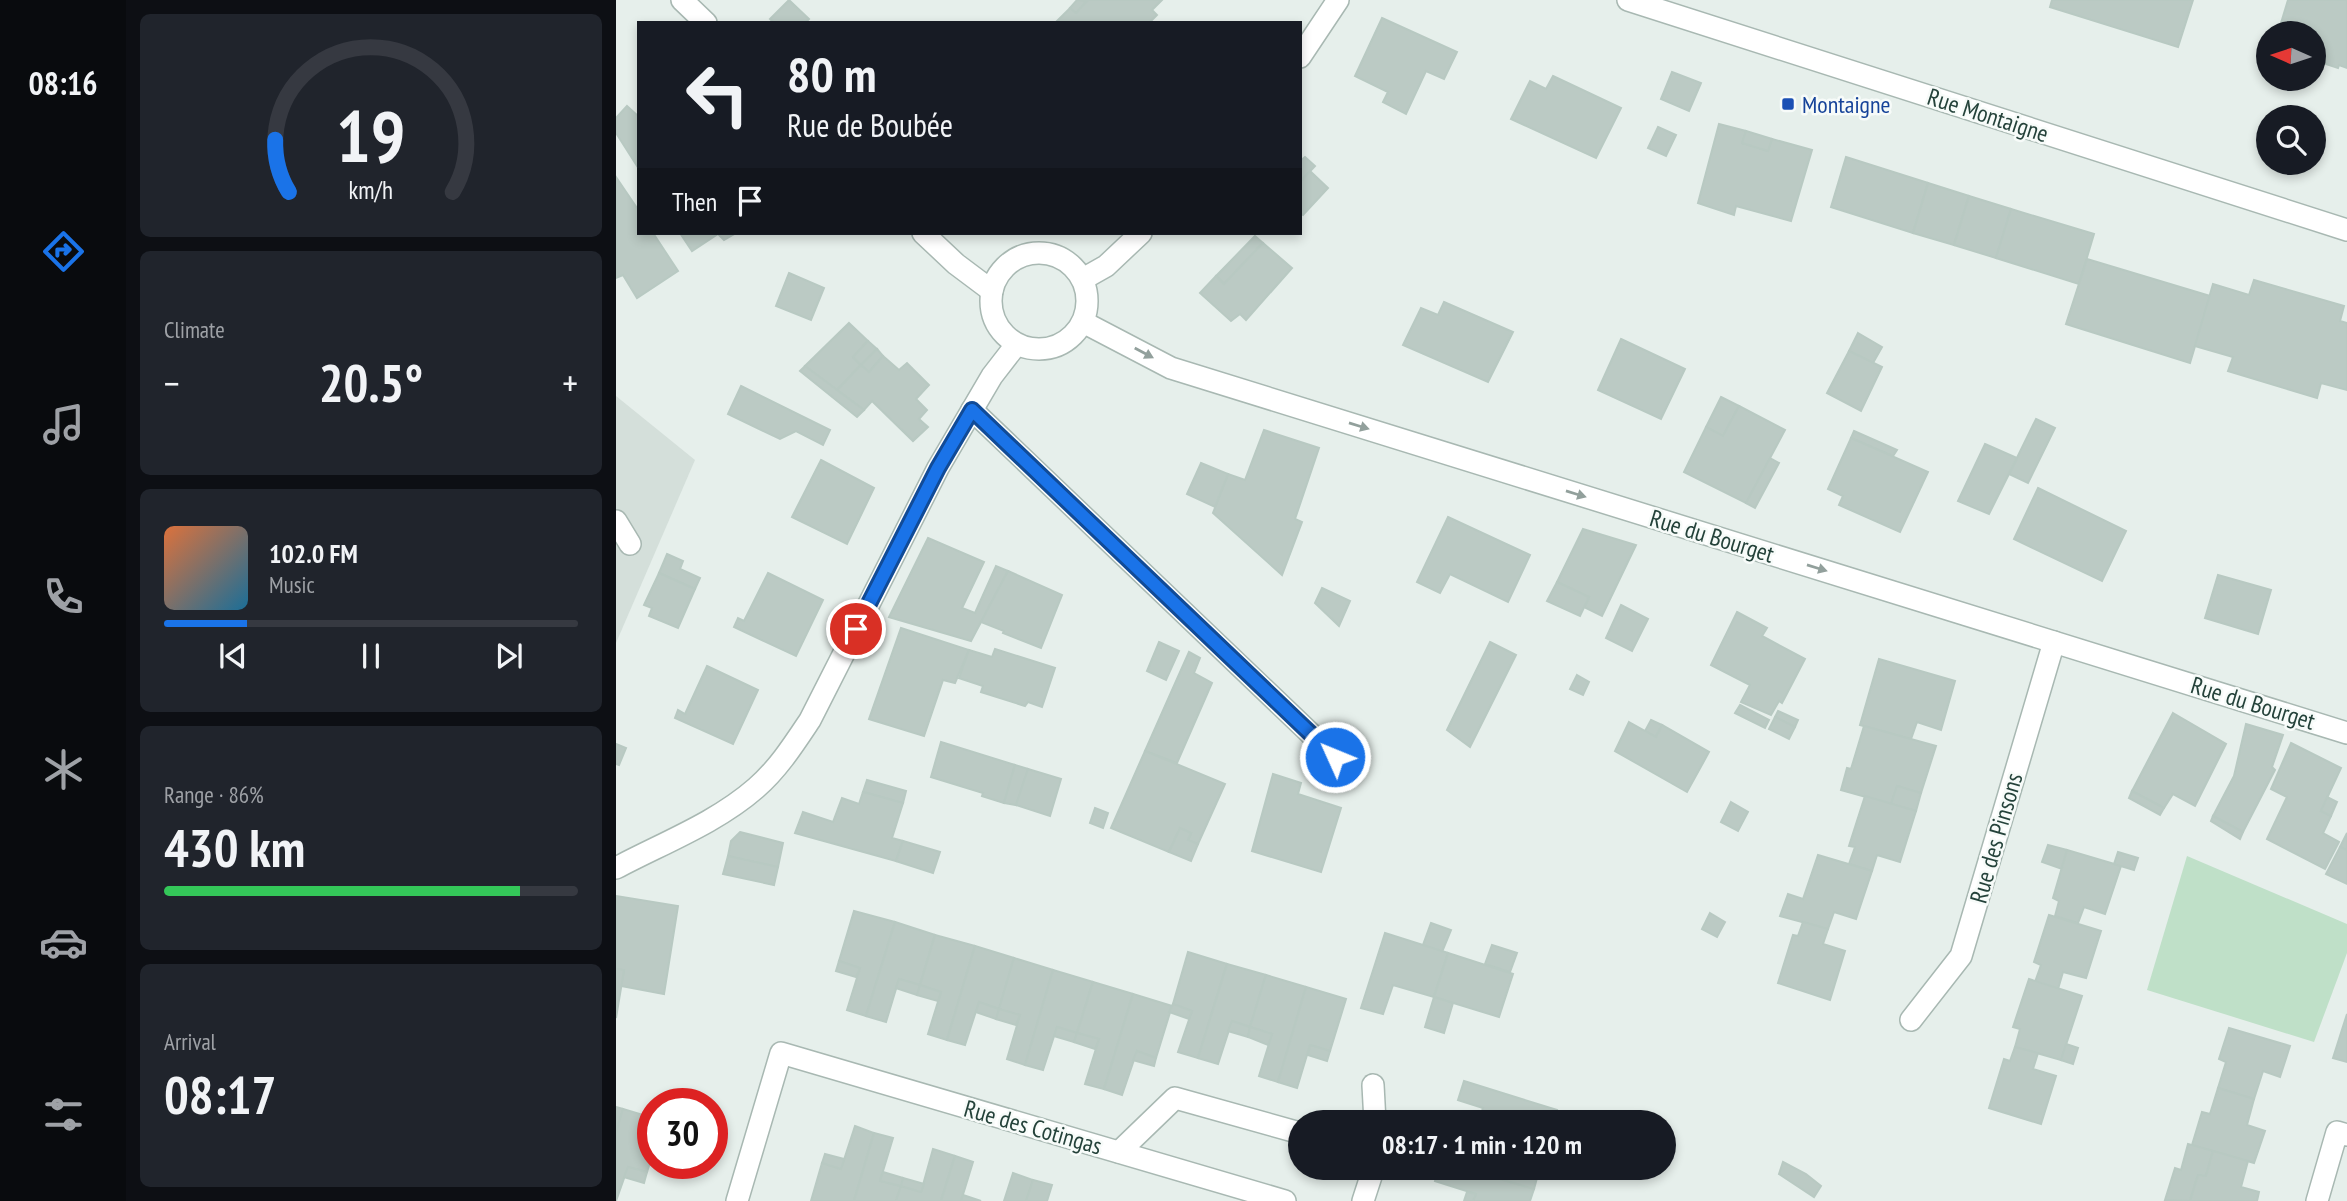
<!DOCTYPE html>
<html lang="en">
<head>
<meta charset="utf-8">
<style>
  :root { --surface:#171b24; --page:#20242c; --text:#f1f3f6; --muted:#9ea1a6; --line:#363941; --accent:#1a73e8 }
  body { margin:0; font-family:"PT Sans Narrow",sans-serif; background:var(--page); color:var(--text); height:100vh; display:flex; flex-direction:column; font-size:26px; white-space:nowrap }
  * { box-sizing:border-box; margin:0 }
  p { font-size:23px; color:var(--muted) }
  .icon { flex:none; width:38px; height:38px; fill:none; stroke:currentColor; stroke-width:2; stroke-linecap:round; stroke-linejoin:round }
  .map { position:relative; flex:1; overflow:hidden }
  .drawer { display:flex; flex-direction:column; gap:14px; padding:14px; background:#0d0f14; width:490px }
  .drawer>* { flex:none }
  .hud { position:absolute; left:21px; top:21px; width:665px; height:214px; border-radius:0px; box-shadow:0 4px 10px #0003; background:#171b24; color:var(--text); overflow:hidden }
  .needle { width:46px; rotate:273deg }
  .buttons { position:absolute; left:1640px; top:21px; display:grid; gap:14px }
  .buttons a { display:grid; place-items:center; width:70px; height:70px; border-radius:50%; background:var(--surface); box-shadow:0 4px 10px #0003; font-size:35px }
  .speed { position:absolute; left:21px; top:1088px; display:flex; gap:14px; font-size:35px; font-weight:700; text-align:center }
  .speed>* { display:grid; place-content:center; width:91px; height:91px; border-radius:50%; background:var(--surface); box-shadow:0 4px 10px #0003; line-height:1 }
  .speed .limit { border:10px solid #d22; background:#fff; color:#111 }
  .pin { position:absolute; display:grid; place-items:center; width:60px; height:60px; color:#fff; margin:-30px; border:4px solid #fff; border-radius:50%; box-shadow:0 2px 7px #0007 }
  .me { position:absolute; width:77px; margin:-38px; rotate:314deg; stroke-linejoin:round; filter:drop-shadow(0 0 5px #0008) }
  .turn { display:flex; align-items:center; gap:24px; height:147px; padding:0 35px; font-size:32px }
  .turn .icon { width:91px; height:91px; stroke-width:2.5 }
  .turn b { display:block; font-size:49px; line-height:60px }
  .then { display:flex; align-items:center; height:66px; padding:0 35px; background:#0003; gap:14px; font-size:26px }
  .big { font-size:52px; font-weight:600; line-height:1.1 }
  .drawer .tile { flex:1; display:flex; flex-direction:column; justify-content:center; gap:10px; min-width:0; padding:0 24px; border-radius:10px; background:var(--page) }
  .drawer .dial { align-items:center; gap:0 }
  .dial svg { height:182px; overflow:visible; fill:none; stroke:var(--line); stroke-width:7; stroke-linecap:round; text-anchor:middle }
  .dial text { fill:var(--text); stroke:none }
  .song { display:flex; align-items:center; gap:21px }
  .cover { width:84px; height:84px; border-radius:10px; background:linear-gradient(135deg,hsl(20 70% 55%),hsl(200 70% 35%)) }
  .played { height:7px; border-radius:4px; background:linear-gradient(90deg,var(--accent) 20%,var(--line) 20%) }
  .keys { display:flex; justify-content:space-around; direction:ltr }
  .heat { display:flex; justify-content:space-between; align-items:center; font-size:38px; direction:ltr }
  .charge { height:10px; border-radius:5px; background:linear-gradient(90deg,#34c759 86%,var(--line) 0) }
  .trip { position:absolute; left:672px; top:1110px; width:388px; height:70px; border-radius:35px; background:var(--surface); box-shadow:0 4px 10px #0003; font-weight:600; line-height:70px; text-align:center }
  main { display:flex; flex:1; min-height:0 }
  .menu { display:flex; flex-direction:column; width:126px; justify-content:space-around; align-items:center; background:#090b0e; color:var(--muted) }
  .menu .icon { width:49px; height:49px }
  .menu .current { color:var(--accent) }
  .menu b { font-size:32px; color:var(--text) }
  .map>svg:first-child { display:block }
  .built { fill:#d4dfda }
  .green { fill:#bfe0c8 }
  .building { fill:#bbcac4; stroke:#b8c9c2; stroke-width:2 }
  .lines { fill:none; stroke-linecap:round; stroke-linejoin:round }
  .minor-casing { stroke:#a8b8b2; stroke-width:24 }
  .minor { stroke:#fff; stroke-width:21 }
  .oneway { fill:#92a09c }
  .route-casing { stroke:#114b97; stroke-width:18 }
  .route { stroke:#1a73e8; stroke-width:12 }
  .transit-dot { fill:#1a4fb4; stroke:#f7fbf9; stroke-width:2.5 }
  .labels { text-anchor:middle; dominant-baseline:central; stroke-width:5; stroke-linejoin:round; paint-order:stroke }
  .transit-label { font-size:24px; fill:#164399; stroke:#f7fbf9; text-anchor:start }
  .street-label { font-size:24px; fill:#24423a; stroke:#f7fbf9 }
</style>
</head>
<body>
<main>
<nav class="menu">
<b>08:16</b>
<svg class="icon current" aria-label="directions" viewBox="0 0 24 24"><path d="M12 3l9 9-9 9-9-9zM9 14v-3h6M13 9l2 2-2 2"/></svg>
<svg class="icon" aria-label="music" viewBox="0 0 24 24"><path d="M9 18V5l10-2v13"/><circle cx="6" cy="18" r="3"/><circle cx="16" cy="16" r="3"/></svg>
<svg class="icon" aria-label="phone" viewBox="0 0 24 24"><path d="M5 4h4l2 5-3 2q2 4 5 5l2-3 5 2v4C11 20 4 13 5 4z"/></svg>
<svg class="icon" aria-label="climate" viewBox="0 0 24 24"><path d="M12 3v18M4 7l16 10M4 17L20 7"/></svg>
<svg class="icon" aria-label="car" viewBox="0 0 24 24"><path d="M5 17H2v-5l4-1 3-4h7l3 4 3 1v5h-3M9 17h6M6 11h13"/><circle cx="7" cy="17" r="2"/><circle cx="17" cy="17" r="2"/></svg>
<svg class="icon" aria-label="filters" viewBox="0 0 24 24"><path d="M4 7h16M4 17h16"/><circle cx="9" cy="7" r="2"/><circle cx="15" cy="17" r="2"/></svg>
</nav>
<section class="drawer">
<div class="tile dial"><svg viewBox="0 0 100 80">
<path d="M14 69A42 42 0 1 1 86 69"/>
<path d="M14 69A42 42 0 0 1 8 46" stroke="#1a73e8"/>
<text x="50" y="56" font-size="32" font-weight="700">19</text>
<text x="50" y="72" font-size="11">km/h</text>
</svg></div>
<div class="tile"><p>Climate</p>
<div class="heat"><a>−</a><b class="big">20.5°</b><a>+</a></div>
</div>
<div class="tile">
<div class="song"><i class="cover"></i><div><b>102.0 FM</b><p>Music</p></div></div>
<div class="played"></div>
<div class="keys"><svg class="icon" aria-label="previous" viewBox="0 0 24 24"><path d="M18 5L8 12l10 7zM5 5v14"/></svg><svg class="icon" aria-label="pause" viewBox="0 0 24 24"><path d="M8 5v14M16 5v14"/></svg><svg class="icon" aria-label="next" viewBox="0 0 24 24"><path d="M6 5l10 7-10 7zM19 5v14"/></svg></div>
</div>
<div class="tile"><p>Range · 86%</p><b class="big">430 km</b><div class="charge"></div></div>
<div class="tile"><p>Arrival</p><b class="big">08:17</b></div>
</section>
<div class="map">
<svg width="1731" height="1201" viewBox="0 0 1731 1201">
  <rect width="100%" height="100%" fill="#e6efeb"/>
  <polygon class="built" points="0,396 79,460 0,643"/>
  <polygon class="green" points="1571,856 1731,924 1731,953 1698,1042 1531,990"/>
  <g class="building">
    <polygon points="173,0 193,19 189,23 158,23 154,19"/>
    <polygon points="461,0 471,1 460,13 454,8"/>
    <polygon points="472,0 546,0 536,10 541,15 533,23 439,23 454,8 460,13"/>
    <polygon points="1436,0 1577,0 1562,47 1434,7"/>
    <polygon points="1672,0 1731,0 1731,68 1723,65 1722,68 1698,60 1698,33 1662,33"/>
    <polygon points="766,18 841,52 828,79 810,71 790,114 767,102 772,92 739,76"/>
    <polygon points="1056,72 1085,83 1073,111 1045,99"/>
    <polygon points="937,76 1005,108 980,158 895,119 914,81 930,89"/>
    <polygon points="11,106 23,117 23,169 0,133 0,118"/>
    <polygon points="1103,124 1130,131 1126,143 1152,151 1156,139 1196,150 1175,221 1120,206 1118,215 1082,203"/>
    <polygon points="1042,127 1060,135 1050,156 1032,148"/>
    <polygon points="1130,131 1156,139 1152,151 1126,143"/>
    <polygon points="689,157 699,166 684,182 684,161"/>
    <polygon points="1230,157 1312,183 1297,233 1215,207"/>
    <polygon points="694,171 712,188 687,215 684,213 684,182"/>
    <polygon points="0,177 23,211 23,233 37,233 62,271 21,298 7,275 0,278"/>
    <polygon points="1312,183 1353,196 1338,245 1297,233"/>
    <polygon points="1353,196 1395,209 1380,258 1338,245"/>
    <polygon points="1395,209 1478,234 1463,284 1380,258"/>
    <polygon points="64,233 120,233 108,240 102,234 76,251"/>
    <polygon points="639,236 647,243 608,284 600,276"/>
    <polygon points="647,243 676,268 630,320 624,314 615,321 584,293 600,276 608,284"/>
    <polygon points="1471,259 1594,296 1574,363 1450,324"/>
    <polygon points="173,273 208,288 195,320 160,306"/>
    <polygon points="1638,280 1728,306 1724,321 1731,323 1731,390 1705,383 1701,398 1612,371 1617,357 1579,346 1597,284 1633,295"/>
    <polygon points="828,302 897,332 872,382 787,345 805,308 822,315"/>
    <polygon points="233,323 252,341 237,357 245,365 221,390 189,366"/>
    <polygon points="1242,333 1266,347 1257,363 1233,351"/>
    <polygon points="1005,339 1069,369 1045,419 982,390"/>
    <polygon points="252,341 261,349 245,365 237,357"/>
    <polygon points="261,349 267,356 253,372 245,365"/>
    <polygon points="1233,351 1266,367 1245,411 1211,393"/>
    <polygon points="267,356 283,370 291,363 313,385 300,399 311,410 303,419 312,427 297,441 256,401 248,410 221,390 245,365 253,372"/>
    <polygon points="189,366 221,390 248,410 241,417 184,371"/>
    <polygon points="125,386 214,430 207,445 180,431 164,439 112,414"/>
    <polygon points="1105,397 1123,406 1107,436 1090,427"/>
    <polygon points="1123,406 1169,430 1130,503 1068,472 1090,427 1107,436"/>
    <polygon points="1420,419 1439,428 1412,483 1393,474"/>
    <polygon points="648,430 703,448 679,519 686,522 666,575 597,513 612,474 629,480"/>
    <polygon points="1238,431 1281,450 1277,456 1235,438"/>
    <polygon points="1235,438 1312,472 1284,532 1223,505 1227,496 1212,489"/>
    <polygon points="1369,444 1401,458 1373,514 1342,501"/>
    <polygon points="1154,458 1163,463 1139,508 1130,503"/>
    <polygon points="205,460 258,488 231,544 176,517"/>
    <polygon points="585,463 612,474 599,507 571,494"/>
    <polygon points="1422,488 1510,531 1486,581 1398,539"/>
    <polygon points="832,517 914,555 892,602 834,574 824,593 801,582"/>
    <polygon points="967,529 1020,545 986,616 968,607 973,597 941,582"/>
    <polygon points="312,538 368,562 346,608 359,613 380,566 392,571 355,641 273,617"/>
    <polygon points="51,554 67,561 64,569 84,578 79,589 43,573"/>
    <polygon points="392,571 446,595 425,648 387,633 388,631 365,622"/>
    <polygon points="43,573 79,589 62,628 33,616 36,608 28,605"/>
    <polygon points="152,573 207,600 180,656 118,627 122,618 128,621"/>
    <polygon points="1602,575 1655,590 1642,634 1589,618"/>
    <polygon points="941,582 973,597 964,616 931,601"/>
    <polygon points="706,588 734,601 723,626 699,603"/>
    <polygon points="1005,605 1032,619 1016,651 990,638"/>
    <polygon points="1121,612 1151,628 1146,636 1189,659 1166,703 1163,701 1155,715 1125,702 1134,685 1095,665"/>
    <polygon points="285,628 353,650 339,683 327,680 308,736 253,719"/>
    <polygon points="543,642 563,651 550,680 531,671"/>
    <polygon points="874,642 900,655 854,747 831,730"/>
    <polygon points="379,649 439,668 426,707 412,702 409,706 365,692 367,686 343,678 353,650 376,657"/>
    <polygon points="573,652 584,658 578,673 596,683 561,763 529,751"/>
    <polygon points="1263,659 1339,681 1325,730 1301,722 1295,739 1244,725"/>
    <polygon points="91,666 142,690 117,744 59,718 62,710 69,714"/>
    <polygon points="961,675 973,682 967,695 954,689"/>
    <polygon points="1124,705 1153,720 1149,728 1119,713"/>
    <polygon points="1162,711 1182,720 1179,727 1159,717"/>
    <polygon points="1557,713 1610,744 1579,806 1557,794 1548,808 1516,791"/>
    <polygon points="1159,717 1179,727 1173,739 1153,729"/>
    <polygon points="1035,720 1046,725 1040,737 1029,731"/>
    <polygon points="1013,722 1040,737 1046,725 1093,752 1071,792 999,751"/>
    <polygon points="1630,724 1667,735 1656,767 1659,770 1627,832 1597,816 1618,776"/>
    <polygon points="1248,726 1320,746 1305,793 1281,786 1275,804 1225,790 1231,768 1235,769"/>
    <polygon points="325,742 399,765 388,803 366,796 367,793 315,777"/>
    <polygon points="1675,743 1725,768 1705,811 1715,816 1707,833 1723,842 1709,869 1651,839 1671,797 1655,789"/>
    <polygon points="0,744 10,748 3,765 0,764"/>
    <polygon points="529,751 609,784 582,844 572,840 575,833 564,828 553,852 495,828"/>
    <polygon points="399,765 412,769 400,805 388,803"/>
    <polygon points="412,769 445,779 434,816 400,805"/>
    <polygon points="657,774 685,783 682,794 725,808 705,872 636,851"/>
    <polygon points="251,780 290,791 287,803 247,792"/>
    <polygon points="1281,786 1305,793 1300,811 1275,804"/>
    <polygon points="1516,791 1548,808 1544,815 1513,798"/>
    <polygon points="247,792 287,803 276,838 287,841 280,861 179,833 187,812 217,822 226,798 243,804"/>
    <polygon points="1249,796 1300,811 1284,862 1261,855 1256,871 1233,864 1239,847 1233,846"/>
    <polygon points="1711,797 1721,802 1715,816 1705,811"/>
    <polygon points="1115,802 1132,812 1122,831 1105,822"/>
    <polygon points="479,808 492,813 487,828 474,823"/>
    <polygon points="1597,816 1627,832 1624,839 1595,821"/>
    <polygon points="564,828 575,833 572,840 582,844 575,861 553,852"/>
    <polygon points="124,832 167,843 162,867 112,856 115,841"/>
    <polygon points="1731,833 1731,850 1724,847"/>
    <polygon points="287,841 324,852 317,873 280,861"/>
    <polygon points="1432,845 1451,850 1446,869 1426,862"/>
    <polygon points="1724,847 1731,850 1731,884 1710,874"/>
    <polygon points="1451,850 1505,866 1489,914 1468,907 1462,923 1439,916 1443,901 1437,898"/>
    <polygon points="1502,852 1522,858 1518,870 1498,864"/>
    <polygon points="1202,855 1256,871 1240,919 1218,912 1212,929 1164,916 1172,894 1187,899"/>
    <polygon points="112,856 162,867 158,885 107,874"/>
    <polygon points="0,896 62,906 48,994 5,986 8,970 0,969"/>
    <polygon points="238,911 279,922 250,1016 231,1010 244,968 223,961"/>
    <polygon points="1094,913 1109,922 1101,937 1086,929"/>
    <polygon points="1433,915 1485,931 1470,978 1447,972 1442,989 1419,982 1425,965 1418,962"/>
    <polygon points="279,922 319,935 304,985 283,979 270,1022 250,1016"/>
    <polygon points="1187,922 1212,929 1207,944 1229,951 1214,1000 1162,983 1177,935 1182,936"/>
    <polygon points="815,923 835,930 826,952 807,945"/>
    <polygon points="769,933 832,953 818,997 777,985 767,1014 745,1008"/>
    <polygon points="319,935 359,946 331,1040 312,1034 325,992 304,985"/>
    <polygon points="876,945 901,953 894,972 869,964"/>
    <polygon points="359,946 398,958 383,1009 363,1002 349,1045 331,1040"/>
    <polygon points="572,952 611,964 582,1058 562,1052 576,1011 557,1004"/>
    <polygon points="832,953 897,974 883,1017 818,997"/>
    <polygon points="398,958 437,970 409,1065 391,1059 404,1015 383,1009"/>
    <polygon points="223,961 244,968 240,977 220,971"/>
    <polygon points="611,964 650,975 634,1027 616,1021 602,1064 582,1058"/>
    <polygon points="0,969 8,970 0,1018"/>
    <polygon points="437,970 477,982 461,1033 441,1027 427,1070 409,1065"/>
    <polygon points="650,975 690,987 662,1082 643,1076 656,1034 634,1027"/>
    <polygon points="283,979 304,985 301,995 280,988"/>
    <polygon points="1413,979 1466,996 1445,1060 1399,1047 1404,1029 1397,1027"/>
    <polygon points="477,982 517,994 488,1089 469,1084 483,1039 461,1033"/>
    <polygon points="304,985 325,992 322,1001 301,995"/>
    <polygon points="690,987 730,999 714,1051 694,1045 681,1088 662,1082"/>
    <polygon points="517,994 556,1006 540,1058 521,1051 506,1095 488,1089"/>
    <polygon points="818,997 837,1003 828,1033 809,1027"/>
    <polygon points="363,1002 383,1009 380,1019 360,1012"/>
    <polygon points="557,1004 576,1011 573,1019 553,1012"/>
    <polygon points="383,1009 404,1015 400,1025 380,1019"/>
    <polygon points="1731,1014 1731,1062 1717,1058"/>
    <polygon points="616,1021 634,1027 632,1037 612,1031"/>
    <polygon points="441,1027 461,1033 458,1042 438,1036"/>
    <polygon points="634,1027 656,1034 652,1045 632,1037"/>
    <polygon points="1613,1028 1674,1046 1664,1077 1647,1071 1638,1099 1602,1088 1610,1062 1603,1059"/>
    <polygon points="461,1033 483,1039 479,1049 458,1042"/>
    <polygon points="1450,1044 1462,1048 1457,1064 1445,1060"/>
    <polygon points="694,1045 714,1051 711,1061 692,1055"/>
    <polygon points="1399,1047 1422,1053 1417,1069 1440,1076 1425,1124 1373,1108 1388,1059 1394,1061"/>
    <polygon points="521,1051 540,1058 538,1066 517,1060"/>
    <polygon points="848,1081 941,1110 938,1122 862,1122 867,1108 842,1100"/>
    <polygon points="1602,1088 1638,1099 1631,1125 1649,1131 1638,1163 1576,1145 1586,1112 1594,1114"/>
    <polygon points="0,1107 7,1109 0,1133"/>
    <polygon points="7,1109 37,1118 37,1153 31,1172 12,1167 0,1201 0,1133"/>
    <polygon points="239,1126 258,1133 238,1201 195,1201 206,1163 225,1169"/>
    <polygon points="258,1133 277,1138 264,1181 285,1186 280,1201 238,1201"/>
    <polygon points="1572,1144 1597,1151 1590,1176 1582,1175 1574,1201 1549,1200 1559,1168 1565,1170"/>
    <polygon points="317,1149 339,1156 325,1201 280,1201 285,1186 305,1192"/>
    <polygon points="1597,1151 1632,1161 1625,1187 1643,1192 1641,1201 1574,1201 1582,1175 1590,1176"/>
    <polygon points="209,1154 228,1159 225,1169 206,1163"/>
    <polygon points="339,1156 357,1162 345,1201 325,1201"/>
    <polygon points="1167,1162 1190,1174 1205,1186 1198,1197 1163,1174"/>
    <polygon points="12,1167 31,1172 28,1183 8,1177"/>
    <polygon points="823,1167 843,1167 918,1189 914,1201 857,1201 860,1194 819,1181"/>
    <polygon points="843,1167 924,1167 918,1189"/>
    <polygon points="267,1172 287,1178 285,1186 264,1181"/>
    <polygon points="397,1173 417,1180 410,1201 388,1201"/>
    <polygon points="287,1178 308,1184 305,1192 285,1186"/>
    <polygon points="417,1180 436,1185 431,1201 410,1201"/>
    <polygon points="851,1192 860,1194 857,1201 848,1201"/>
    <polygon points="347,1195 365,1201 345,1201"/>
  </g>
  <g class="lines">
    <g class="minor-casing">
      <g id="minor">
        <polyline points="66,0 90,23"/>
        <polyline points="1012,0 1731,230"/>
        <polyline points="684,57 722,0"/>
        <polyline points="307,233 340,264 376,291"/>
        <circle cx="423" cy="301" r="48"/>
        <polyline points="467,279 490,266 525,233"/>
        <polyline points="467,322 555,368 1731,733"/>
        <polyline points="356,410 719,757"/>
        <polyline points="0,521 14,544"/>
        <path d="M0 868C47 843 100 823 140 788 162 769 178 744 194 720L322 468 376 376 400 345"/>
        <polyline points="1295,1020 1345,956 1438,642"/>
        <polyline points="757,1085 759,1122"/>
        <polyline points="503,1152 559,1098 684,1133"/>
        <polyline points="121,1201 165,1053 669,1201"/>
        <polyline points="747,1201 758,1167"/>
        <polyline points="1701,1201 1721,1132 1731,1135"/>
      </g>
    </g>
    <use href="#minor" class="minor"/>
  </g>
  <defs><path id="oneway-solid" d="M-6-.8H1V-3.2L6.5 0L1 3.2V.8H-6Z" transform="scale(1.75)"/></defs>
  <g class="oneway">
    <use href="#oneway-solid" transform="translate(528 353) rotate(28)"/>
    <use href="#oneway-solid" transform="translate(743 426) rotate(17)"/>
    <use href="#oneway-solid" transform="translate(960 494) rotate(17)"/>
    <use href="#oneway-solid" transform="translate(1201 568) rotate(17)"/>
  </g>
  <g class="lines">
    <g class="route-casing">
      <polyline id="route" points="240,629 322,468 356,410 719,757"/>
    </g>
    <use href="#route" class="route"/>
  </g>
  <rect class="transit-dot" x="1165" y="97" width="14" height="14" rx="3.5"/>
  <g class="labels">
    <g class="transit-label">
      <text x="1186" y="104">Montaigne</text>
    </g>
    <g class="street-label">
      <text transform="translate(1372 115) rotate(18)">Rue Montaigne</text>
      <text transform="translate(1096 536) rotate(17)">Rue du Bourget</text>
      <text transform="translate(1637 703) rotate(17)">Rue du Bourget</text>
      <text transform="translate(1380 838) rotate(-74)">Rue des Pinsons</text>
      <text transform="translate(417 1127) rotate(16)">Rue des Cotingas</text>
    </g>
  </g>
</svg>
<div class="buttons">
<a><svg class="needle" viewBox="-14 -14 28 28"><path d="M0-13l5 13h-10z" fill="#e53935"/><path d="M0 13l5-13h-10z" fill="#9ea1a6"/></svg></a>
<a><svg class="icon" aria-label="search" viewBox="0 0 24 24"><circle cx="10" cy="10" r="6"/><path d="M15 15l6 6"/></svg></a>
</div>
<div class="speed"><div class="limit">30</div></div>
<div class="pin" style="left:240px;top:629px;background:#d93025"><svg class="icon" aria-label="arrive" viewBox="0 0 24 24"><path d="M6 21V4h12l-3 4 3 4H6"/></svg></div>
<svg class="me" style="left:719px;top:757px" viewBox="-20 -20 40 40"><circle r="17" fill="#1a73e8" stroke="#fff" stroke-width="3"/><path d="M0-11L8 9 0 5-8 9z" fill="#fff"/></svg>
<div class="trip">08:17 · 1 min · 120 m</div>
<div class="hud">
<div class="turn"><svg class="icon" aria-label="left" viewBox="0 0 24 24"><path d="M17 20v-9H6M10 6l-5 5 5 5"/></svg><div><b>80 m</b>Rue de Boubée</div></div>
<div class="then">Then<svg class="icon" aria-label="arrive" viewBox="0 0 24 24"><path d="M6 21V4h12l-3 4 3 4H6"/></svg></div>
</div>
</div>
</main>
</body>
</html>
